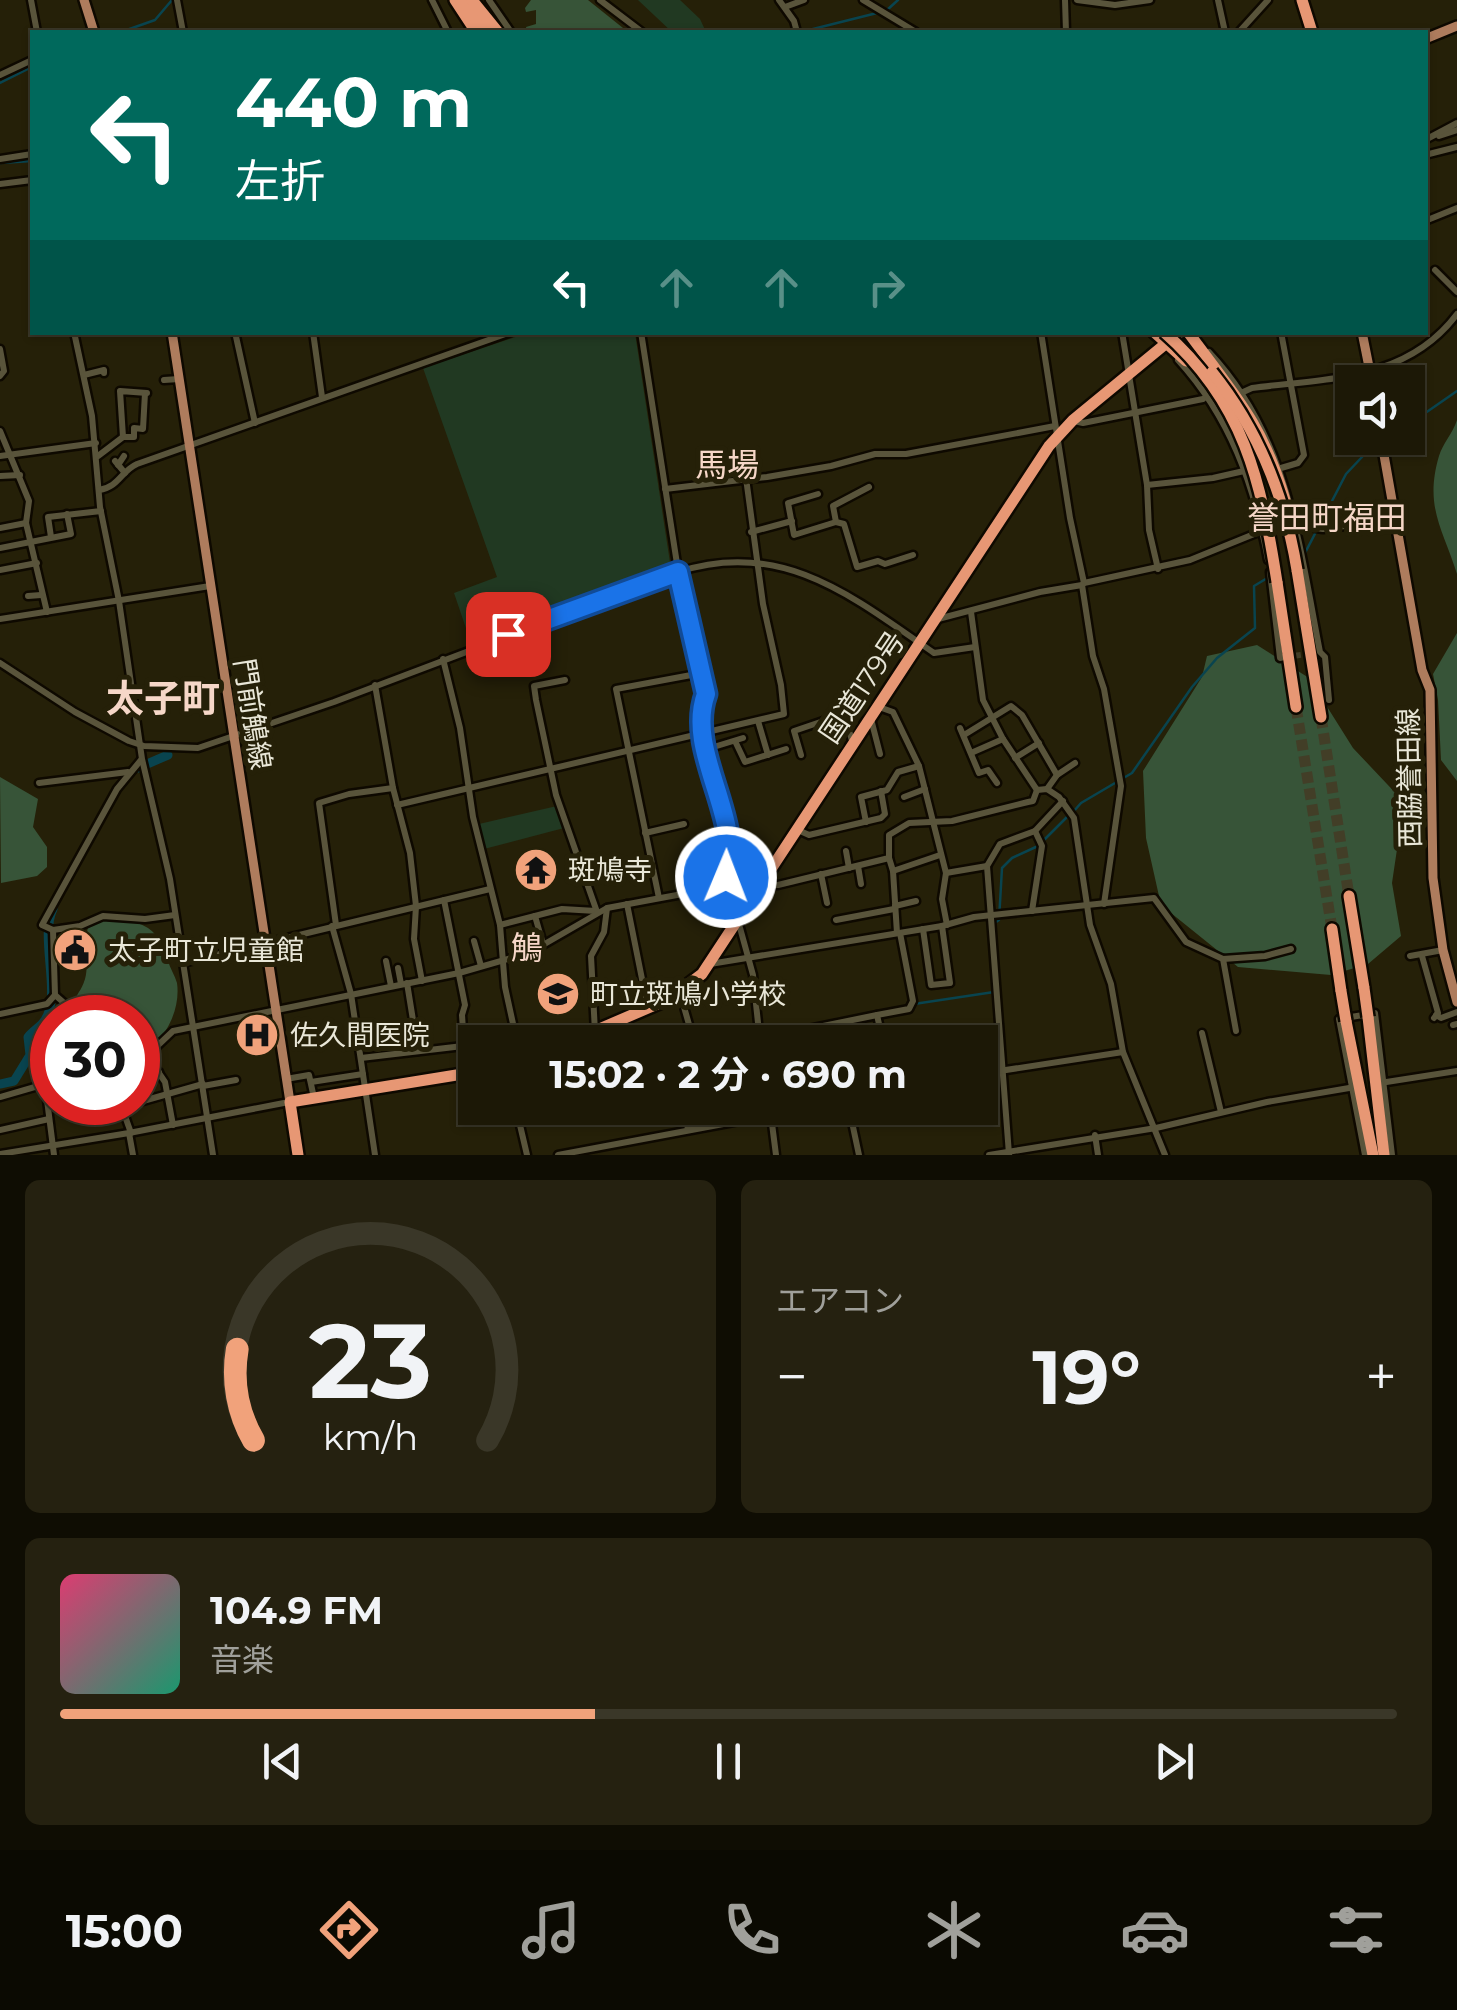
<!DOCTYPE html>
<html lang="ja">
<head>
<meta charset="utf-8">
<style>
  :root { --surface:#1c1806; --page:#252110; --text:#f1f3f6; --muted:#a0a09b; --line:#3a3728; --accent:#f1a27b }
  body { margin:0; font-family:Montserrat,"Noto Sans JP",sans-serif; background:var(--page); color:var(--text); height:100vh; display:flex; flex-direction:column; font-size:38px; white-space:nowrap }
  * { box-sizing:border-box; margin:0 }
  p { font-size:32px; color:var(--muted) }
  .icon { flex:none; width:55px; height:55px; fill:none; stroke:currentColor; stroke-width:2; stroke-linecap:round; stroke-linejoin:round }
  .map { position:relative; height:1155px; overflow:hidden }
  .drawer { display:flex; flex-direction:column; gap:25px; padding:25px; background:#0f0d03; flex:1 }
  .drawer>* { flex:none }
  .guide { position:absolute; left:30px; top:30px; width:1398px; height:305px; border-radius:0px; box-shadow:0 2px 8px #0004,0 0 0 2px var(--line); background:#00695c; color:#fff; overflow:hidden }
  .tools { position:absolute; left:1335px; top:365px; display:grid; gap:20px }
  .tools a { display:grid; place-items:center; width:90px; height:90px; border-radius:0px; background:var(--surface); box-shadow:0 2px 8px #0004,0 0 0 2px var(--line); font-size:50px }
  .speed { position:absolute; left:30px; top:995px; display:flex; gap:20px; font-size:50px; font-weight:700; text-align:center }
  .speed>* { display:grid; place-content:center; width:130px; height:130px; border-radius:50%; background:var(--surface); box-shadow:0 2px 8px #0004,0 0 0 2px var(--line); line-height:1 }
  .speed .limit { border:15px solid #d22; background:#fff; color:#111 }
  .pin { position:absolute; display:grid; place-items:center; width:85px; height:85px; color:#fff; margin:-42px; border-radius:20px; box-shadow:0 5px 15px #0006 }
  .me { position:absolute; width:110px; margin:-55px; rotate:1deg; stroke-linejoin:round; filter:drop-shadow(0 0 8px #0008) }
  .turn { display:flex; align-items:center; gap:35px; height:210px; padding:0 40px; font-size:45px }
  .turn .icon { width:130px; height:130px; stroke-width:2.5 }
  .turn b { display:block; font-size:70px; line-height:85px }
  .lanes { display:flex; align-items:center; height:95px; padding:0 40px; background:#0003; justify-content:center; gap:50px; direction:ltr }
  .lanes .off { opacity:.35 }
  .big { font-size:75px; font-weight:700; line-height:1.1 }
  .drawer .card { flex:1; display:flex; flex-direction:column; justify-content:center; gap:15px; min-width:0; padding:0 35px; border-radius:15px; background:var(--page) }
  .drawer .dial { align-items:center; gap:0 }
  .dial svg { height:260px; overflow:visible; fill:none; stroke:var(--line); stroke-width:7; stroke-linecap:round; text-anchor:middle }
  .dial text { fill:var(--text); stroke:none }
  .song { display:flex; align-items:center; gap:30px }
  .cover { width:120px; height:120px; border-radius:15px; background:linear-gradient(135deg,hsl(340 70% 55%),hsl(160 70% 35%)) }
  .played { height:10px; border-radius:5px; background:linear-gradient(90deg,var(--accent) 40%,var(--line) 40%) }
  .keys { display:flex; justify-content:space-around; direction:ltr }
  .heat { display:flex; justify-content:space-between; align-items:center; font-size:55px; direction:ltr }
  .drawer .tiles { flex:1; display:grid; gap:25px; grid-template-columns:1fr 1fr }
  .card:last-child { grid-column:span 2 }
  .trip { position:absolute; left:458px; top:1025px; width:540px; height:100px; border-radius:0px; background:var(--surface); box-shadow:0 2px 8px #0004,0 0 0 2px var(--line); font-weight:700; line-height:100px; text-align:center }
  .tabs { display:flex; height:160px; justify-content:space-around; align-items:center; background:#0b0a02; color:var(--muted) }
  .tabs .icon { width:70px; height:70px }
  .tabs .current { color:var(--accent) }
  .tabs b { font-size:45px; color:var(--text) }
  .map>svg:first-child { display:block }
  .green { fill:#213922 }
  .forest { fill:#375438 }
  .lines { fill:none; stroke-linecap:round; stroke-linejoin:round }
  .stream { stroke:#09444f; stroke-width:2.5 }
  .river { stroke:#09444f; stroke-width:9 }
  .minor-tunnel { stroke:#423e27; stroke-width:6; stroke-dasharray:6 3; stroke-linecap:butt }
  .highway-tunnel { stroke:#423e27; stroke-width:11; stroke-dasharray:11 5.5; stroke-linecap:butt }
  .minor-casing { stroke:#0e0900; stroke-width:11 }
  .major-casing { stroke:#0e0900; stroke-width:14 }
  .highway-casing { stroke:#0e0900; stroke-width:16 }
  .minor { stroke:#59543b; stroke-width:6 }
  .major { stroke:#ae7c5d; stroke-width:9 }
  .highway { stroke:#e79774; stroke-width:11 }
  .highway-bridge-casing { stroke:#0e0900; stroke-width:16; stroke-linecap:butt }
  .highway-bridge { stroke:#e79774; stroke-width:11 }
  .route-casing { stroke:#114b97; stroke-width:25 }
  .route { stroke:#1a73e8; stroke-width:18 }
  .labels { text-anchor:middle; dominant-baseline:central; stroke-width:10; stroke-linejoin:round; paint-order:stroke }
  .street-label { font-size:28px; fill:#e9e7d8; stroke:#252008 }
  .poi-label { font-size:28px; fill:#e9e7d8; stroke:#252008; text-anchor:start }
  .quarter-label { font-size:32px; fill:#f6d7c8; stroke:#252008 }
  .district-label { font-size:38px; font-weight:bold; fill:#f6d7c8; stroke:#252008 }
</style>
</head>
<body>
<div class="map">
<svg width="1457" height="1155" viewBox="0 0 1457 1155">
  <rect width="100%" height="100%" fill="#252008"/>
  <g class="green">
    <polygon points="638,0 680,0 700,19 706,32 672,32"/>
    <polygon points="530,332 635,333 671,569 471,643 454,593 497,577 423,368"/>
    <polygon points="557,806 564,828 484,849 479,824"/>
  </g>
  <g class="forest">
    <polygon points="531,0 588,0 628,32 527,32 526,27 536,24 536,10 526,12 525,8"/>
    <path d="M1457 420V574C1443 529 1424 507 1439 456 1443 443 1453 433 1457 420Z"/>
    <polygon points="1457,633 1457,781 1441,760 1438,700 1433,674"/>
    <polygon points="1257,645 1309,678 1353,748 1404,802 1392,883 1401,936 1368,964 1331,975 1238,967 1161,905 1146,838 1143,771 1202,677 1207,656"/>
    <polygon points="0,777 38,799 33,827 47,847 47,867 37,876 1,883"/>
    <path d="M102 919C119 919 133 919 148 928 160 936 164 948 168 961 170 968 175 976 177 983 181 1010 164 1045 138 1054V1018L84 1017C68 995 79 999 85 979 89 966 84 943 88 927Z"/>
  </g>
  <g class="lines">
    <g class="stream">
      <polyline points="121,32 155,20 172,0"/>
      <polyline points="801,32 877,13 887,10 898,0"/>
      <polyline points="0,83 32,67"/>
      <polyline points="0,163 32,161"/>
      <polyline points="1408,425 1457,391"/>
      <polyline points="1305,553 1346,474 1378,440"/>
      <polyline points="1074,811 1081,803 1132,773 1192,687 1217,658 1255,628 1254,586 1269,577"/>
      <polyline points="996,922 999,920 1002,868 1012,858 1038,846 1068,816"/>
      <polyline points="914,1004 994,992"/>
    </g>
    <g class="river">
      <polyline points="138,768 168,755"/>
      <path d="M0 1084 14 1081 30 1055 28 1037C33 1030 41 1027 45 1020 62 995 39 937 53 909"/>
    </g>
    <polyline class="minor-tunnel" points="1286,657 1314,653"/>
    <g class="highway-tunnel">
      <polyline points="1296,707 1332,929"/>
      <polyline points="1321,717 1349,896"/>
    </g>
    <g class="minor-casing">
      <g id="minor">
        <polyline points="31,0 37,32"/>
        <polyline points="177,0 183,32"/>
        <polyline points="432,0 448,32"/>
        <polyline points="489,0 511,32"/>
        <polyline points="600,0 642,32"/>
        <polyline points="779,0 794,21 797,32"/>
        <polyline points="863,0 916,32"/>
        <polyline points="1065,0 1066,32"/>
        <polyline points="1077,0 1115,5 1150,0"/>
        <polyline points="1218,0 1225,32"/>
        <polyline points="785,7 804,0"/>
        <polyline points="1239,32 1268,0"/>
        <polyline points="0,75 32,60"/>
        <polyline points="1439,136 1457,130"/>
        <polyline points="1425,140 1457,123"/>
        <polyline points="1425,155 1457,147"/>
        <polyline points="0,159 32,154"/>
        <polyline points="0,184 32,180"/>
        <polyline points="1425,221 1457,208"/>
        <polyline points="1435,270 1457,292"/>
        <polyline points="74,332 92,416 100,507 119,601 142,759 170,879 213,1155"/>
        <polyline points="235,332 255,423"/>
        <polyline points="313,332 322,397"/>
        <path d="M641 332 682 596 689 615 706 694C685 751 745 818 726 877L753 975 760 1042"/>
        <polyline points="1041,332 1070,518 1084,583 1082,585 1093,656 1104,689 1121,786 1104,904"/>
        <polyline points="1122,332 1147,485 1149,530 1158,569"/>
        <polyline points="0,349 4,371 0,376"/>
        <path d="M1209 352C1288 436 1299 544 1320 652L1325 657 1329 700"/>
        <path d="M1178 360C1230 417 1254 484 1268 560"/>
        <polyline points="84,375 104,370 104,373"/>
        <polyline points="164,380 179,379"/>
        <path d="M1241 393 1252 388C1328 378 1407 381 1457 314"/>
        <polyline points="1074,421 1083,423 1203,399"/>
        <polyline points="0,431 29,501 26,523 47,612"/>
        <polyline points="123,437 120,391 147,393"/>
        <polyline points="0,456 96,443"/>
        <polyline points="98,456 123,437 134,437 134,428 143,429 145,393"/>
        <polyline points="115,461 125,473"/>
        <polyline points="118,465 124,456"/>
        <polyline points="1281,468 1298,463 1304,455 1281,332"/>
        <polyline points="0,476 20,475"/>
        <polyline points="1147,485 1213,478 1244,471"/>
        <polyline points="869,487 833,506 836,522 844,524 857,567 878,561 885,564 913,555"/>
        <polyline points="665,489 767,477 831,466 875,454 906,454 1055,426"/>
        <path d="M99 490C119 487 121 471 137 464L511 332"/>
        <polyline points="818,494 788,503 794,535 836,522"/>
        <polyline points="0,528 26,523"/>
        <polyline points="751,532 792,521"/>
        <polyline points="51,537 48,517 101,511"/>
        <polyline points="0,548 71,534 67,514"/>
        <polyline points="0,570 37,563"/>
        <polyline points="1270,572 1280,658 1284,657"/>
        <polyline points="1084,583 1190,560 1281,523 1323,529 1396,519"/>
        <polyline points="28,596 41,595"/>
        <polyline points="971,612 983,700 1003,739 1037,790 1047,789 1059,797 1074,818 1090,925 1111,984 1123,1052 1165,1155"/>
        <polyline points="0,619 210,586"/>
        <polyline points="938,619 1040,592 1082,585"/>
        <polyline points="443,659 460,728 473,817 500,925 505,987 517,1042"/>
        <path d="M0 663 75 712 129 741 144 746 198 748 334 702 678 572C782 538 853 597 934 653L975 647"/>
        <polyline points="565,680 534,686 536,700 556,795 597,912"/>
        <polyline points="375,685 393,788 410,853 416,906 414,939 422,981"/>
        <polyline points="879,707 893,712 919,766 946,873 942,899 947,925"/>
        <polyline points="871,719 880,754"/>
        <polyline points="758,721 768,755"/>
        <polyline points="960,728 979,773 988,770 997,783"/>
        <polyline points="964,735 1011,706 1022,715 1057,775"/>
        <polyline points="735,741 745,762 786,749"/>
        <polyline points="707,749 743,738"/>
        <polyline points="971,753 1003,739"/>
        <polyline points="801,755 794,731 844,714 853,744"/>
        <polyline points="1015,758 1039,743"/>
        <polyline points="141,760 117,789 42,925 53,930 80,926 103,916 145,919 175,915"/>
        <polyline points="39,783 128,772"/>
        <polyline points="1047,789 1057,775 1075,763"/>
        <polyline points="904,797 925,789"/>
        <polyline points="397,805 784,714 781,685 763,604 746,478"/>
        <polyline points="866,822 861,797 887,790 898,772 919,766"/>
        <polyline points="798,830 809,835 881,818 885,814 881,791"/>
        <polyline points="645,833 684,824"/>
        <polyline points="846,851 849,868"/>
        <polyline points="889,858 893,871 897,933"/>
        <polyline points="858,866 861,884"/>
        <polyline points="987,866 1009,1154"/>
        <polyline points="893,871 940,855"/>
        <polyline points="946,873 987,866 1000,844 1035,831 1063,801"/>
        <polyline points="821,874 827,903"/>
        <polyline points="760,886 778,885 889,858 889,835 909,823 952,821 1028,802 1033,801 1037,790"/>
        <polyline points="659,898 616,689 702,673"/>
        <polyline points="444,900 465,1005 462,1015 466,1074"/>
        <polyline points="627,904 648,1009"/>
        <polyline points="895,906 916,901"/>
        <polyline points="1032,911 1042,846 1035,831"/>
        <polyline points="535,916 543,944"/>
        <polyline points="836,920 894,909"/>
        <polyline points="336,925 319,803 349,794 393,788"/>
        <polyline points="500,925 562,909 596,911"/>
        <polyline points="332,926 351,994 375,1155"/>
        <polyline points="923,929 931,985 950,983 942,926"/>
        <polyline points="53,930 55,995 63,1002 69,1018"/>
        <polyline points="474,941 481,966"/>
        <polyline points="1410,956 1443,950"/>
        <polyline points="1422,956 1438,1013 1434,1018"/>
        <polyline points="1223,959 1265,956 1291,949"/>
        <polyline points="386,961 391,986"/>
        <polyline points="183,963 490,889"/>
        <polyline points="710,964 942,926 974,917 1154,898 1186,942 1223,959 1236,1031"/>
        <polyline points="398,968 401,984"/>
        <polyline points="407,983 418,1051"/>
        <polyline points="680,993 694,1042"/>
        <polyline points="0,1014 47,1004 55,995"/>
        <polyline points="1436,1015 1441,1018 1457,1012"/>
        <polyline points="1453,1025 1457,1024"/>
        <polyline points="595,1032 591,956 604,932 607,908"/>
        <polyline points="1202,1033 1221,1112"/>
        <polyline points="759,1039 877,1015"/>
        <polyline points="883,1042 877,1015 909,1009 913,1001 900,933"/>
        <polyline points="146,1054 165,1082 173,1125"/>
        <polyline points="138,1058 153,1050 173,1031 459,973 529,953 607,908 763,879"/>
        <polyline points="361,1058 463,1046"/>
        <polyline points="980,1074 1123,1052"/>
        <polyline points="138,1079 159,1072"/>
        <polyline points="286,1079 309,1075 314,1098"/>
        <polyline points="138,1082 143,1101 203,1084"/>
        <polyline points="311,1082 363,1074"/>
        <polyline points="1380,1083 1457,1071"/>
        <polyline points="45,1084 54,1155"/>
        <polyline points="203,1086 236,1080"/>
        <polyline points="0,1097 52,1082"/>
        <polyline points="120,1102 131,1133"/>
        <polyline points="516,1108 527,1155"/>
        <polyline points="685,1108 688,1130"/>
        <polyline points="770,1108 776,1155"/>
        <polyline points="849,1108 859,1155"/>
        <polyline points="0,1130 49,1119"/>
        <polyline points="129,1133 133,1155"/>
        <polyline points="1095,1135 1098,1155"/>
        <polyline points="0,1154 129,1133 289,1102"/>
        <polyline points="558,1155 809,1108"/>
        <polyline points="989,1155 1156,1128 1267,1102 1355,1087"/>
        <polyline points="1365,1155 1339,1019 1375,1013 1392,1155"/>
      </g>
    </g>
    <g class="major-casing">
      <g id="major">
        <polyline points="84,0 94,32"/>
        <polyline points="1425,39 1457,26"/>
        <polyline points="172,332 290,1102"/>
        <polyline points="1362,332 1372,382"/>
        <polyline points="1381,438 1422,670 1430,690 1433,878 1443,950 1457,1002"/>
      </g>
    </g>
    <g class="highway-casing">
      <g id="highway">
        <polyline points="455,0 476,32"/>
        <polyline points="463,0 485,32"/>
        <polyline points="472,0 498,32"/>
        <polyline points="1302,0 1312,32"/>
        <polyline points="1154,332 1186,361"/>
        <path d="M1188 332C1233 393 1263 424 1285 500"/>
        <polyline points="1297,570 1321,717"/>
        <polyline points="1277,582 1296,707"/>
        <polyline points="1349,896 1364,988"/>
        <polyline points="1332,929 1341,991"/>
        <polyline points="1368,1017 1384,1155"/>
        <polyline points="1346,1021 1373,1155"/>
        <polyline points="569,1042 669,999 702,974 1049,446 1073,420 1180,332"/>
        <polyline points="298,1155 290,1102 475,1072"/>
      </g>
    </g>
    <use href="#minor" class="minor"/>
    <use href="#major" class="major"/>
    <use href="#highway" class="highway"/>
    <g class="highway-bridge-casing">
      <g id="highway-bridge">
        <path d="M1164 332C1244 402 1261 481 1277 582"/>
        <path d="M1212 372C1258 429 1285 498 1297 570"/>
        <polyline points="1364,988 1368,1017"/>
        <polyline points="1341,991 1346,1021"/>
      </g>
    </g>
    <use href="#highway-bridge" class="highway-bridge"/>
  </g>
  <g class="lines">
    <g class="route-casing">
      <path id="route" d="M508 634 678 572 706 694C685 752 744 818 726 877"/>
    </g>
    <use href="#route" class="route"/>
  </g>
  <defs>
    <g id="temple-disc" transform="scale(2.25)"><circle r="9.5" fill="#f1a27b" stroke="#252008"/><path d="M0-6L5-2H3V0L6.5 2.5H4V6H1.5V3h-3V6H-4V2.5H-6.5L-3 0V-2H-5Z" fill="#111"/></g>
    <g id="civic-disc" transform="scale(2.25)"><circle r="9.5" fill="#f1a27b" stroke="#252008"/><path d="M-.6-6.5H3V-4.5H.6V-3L4-1V1h2V6H-6V1h2V-1L-.6-3ZM-1.2 2.5V6h2.4V2.5Z" fill="#111"/></g>
    <g id="school-disc" transform="scale(2.25)"><circle r="9.5" fill="#f1a27b" stroke="#252008"/><path d="M0-5L7-2L0 1L-7-2ZM-4 1L0 2.5L4 1V4Q0 6-4 4Z" fill="#111"/></g>
    <g id="hospital-disc" transform="scale(2.25)"><circle r="9.5" fill="#f1a27b" stroke="#252008"/><path d="M-5-5h3v3.5h4V-5h3V5h-3V1.5h-4V5h-3Z" fill="#111"/></g>
  </defs>
  <g fill-rule="evenodd">
    <use href="#temple-disc" x="536" y="870"/>
    <use href="#civic-disc" x="75" y="950"/>
    <use href="#school-disc" x="558" y="994"/>
    <use href="#hospital-disc" x="257" y="1035"/>
  </g>
  <g class="labels">
    <g class="street-label">
      <text transform="translate(862 687) rotate(-56)">国道179号</text>
      <text transform="translate(253 714) rotate(81)">門前鵤線</text>
      <text transform="translate(1409 778) rotate(-91)">西脇誉田線</text>
    </g>
    <g class="poi-label">
      <text x="568" y="870">斑鳩寺</text>
      <text x="108" y="950">太子町立児童館</text>
      <text x="590" y="994">町立斑鳩小学校</text>
      <text x="290" y="1035">佐久間医院</text>
    </g>
    <g class="quarter-label">
      <text x="727" y="464">馬場</text>
      <text x="1327" y="517">誉田町福田</text>
      <text x="527" y="947">鵤</text>
    </g>
    <g class="district-label">
      <text x="163" y="698">太子町</text>
    </g>
  </g>
</svg>
<div class="tools">
<a><svg class="icon" aria-label="sound" viewBox="0 0 24 24"><path d="M4 9h4l5-4v14l-5-4H4zM17 9q2 3 0 6"/></svg></a>
</div>
<div class="speed"><div class="limit">30</div></div>
<div class="pin" style="left:508px;top:634px;background:#d93025"><svg class="icon" aria-label="arrive" viewBox="0 0 24 24"><path d="M6 21V4h12l-3 4 3 4H6"/></svg></div>
<svg class="me" style="left:726px;top:877px" viewBox="-20 -20 40 40"><circle r="17" fill="#1a73e8" stroke="#fff" stroke-width="3"/><path d="M0-11L8 9 0 5-8 9z" fill="#fff"/></svg>
<div class="trip">15:02 · 2 分 · 690 m</div>
<div class="guide">
<div class="turn"><svg class="icon" aria-label="left" viewBox="0 0 24 24"><path d="M17 20v-9H6M10 6l-5 5 5 5"/></svg><div><b>440 m</b>左折</div></div>
<div class="lanes"><svg class="icon" aria-label="left" viewBox="0 0 24 24"><path d="M17 20v-9H6M10 6l-5 5 5 5"/></svg><svg class="icon off" aria-label="ahead" viewBox="0 0 24 24"><path d="M12 20V5M6 11l6-6 6 6"/></svg><svg class="icon off" aria-label="ahead" viewBox="0 0 24 24"><path d="M12 20V5M6 11l6-6 6 6"/></svg><svg class="icon off" aria-label="right" viewBox="0 0 24 24"><path d="M7 20v-9h11M14 6l5 5-5 5"/></svg></div>
</div>
</div>
<section class="drawer">
<div class="tiles">
<div class="card dial"><svg viewBox="0 0 100 80">
<path d="M14 69A42 42 0 1 1 86 69"/>
<path d="M14 69A42 42 0 0 1 9 41" stroke="#f1a27b"/>
<text x="50" y="56" font-size="32" font-weight="700">23</text>
<text x="50" y="72" font-size="11">km/h</text>
</svg></div>
<div class="card"><p>エアコン</p>
<div class="heat"><a>−</a><b class="big">19°</b><a>+</a></div>
</div>
<div class="card">
<div class="song"><i class="cover"></i><div><b>104.9 FM</b><p>音楽</p></div></div>
<div class="played"></div>
<div class="keys"><svg class="icon" aria-label="previous" viewBox="0 0 24 24"><path d="M18 5L8 12l10 7zM5 5v14"/></svg><svg class="icon" aria-label="pause" viewBox="0 0 24 24"><path d="M8 5v14M16 5v14"/></svg><svg class="icon" aria-label="next" viewBox="0 0 24 24"><path d="M6 5l10 7-10 7zM19 5v14"/></svg></div>
</div>
</div>
</section>
<nav class="tabs">
<b>15:00</b>
<svg class="icon current" aria-label="directions" viewBox="0 0 24 24"><path d="M12 3l9 9-9 9-9-9zM9 14v-3h6M13 9l2 2-2 2"/></svg>
<svg class="icon" aria-label="music" viewBox="0 0 24 24"><path d="M9 18V5l10-2v13"/><circle cx="6" cy="18" r="3"/><circle cx="16" cy="16" r="3"/></svg>
<svg class="icon" aria-label="phone" viewBox="0 0 24 24"><path d="M5 4h4l2 5-3 2q2 4 5 5l2-3 5 2v4C11 20 4 13 5 4z"/></svg>
<svg class="icon" aria-label="climate" viewBox="0 0 24 24"><path d="M12 3v18M4 7l16 10M4 17L20 7"/></svg>
<svg class="icon" aria-label="car" viewBox="0 0 24 24"><path d="M5 17H2v-5l4-1 3-4h7l3 4 3 1v5h-3M9 17h6M6 11h13"/><circle cx="7" cy="17" r="2"/><circle cx="17" cy="17" r="2"/></svg>
<svg class="icon" aria-label="filters" viewBox="0 0 24 24"><path d="M4 7h16M4 17h16"/><circle cx="9" cy="7" r="2"/><circle cx="15" cy="17" r="2"/></svg>
</nav>
</body>
</html>
